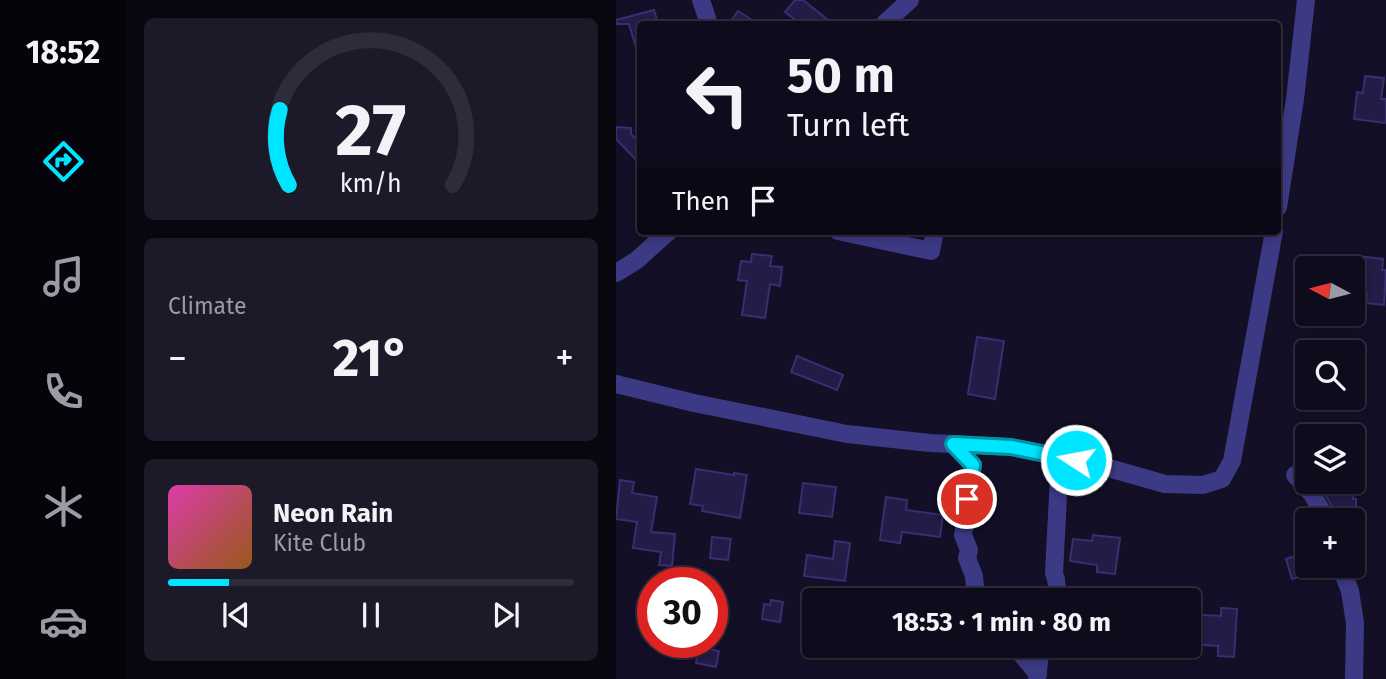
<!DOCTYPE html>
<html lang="en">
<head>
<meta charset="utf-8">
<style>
  :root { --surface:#0e0b1c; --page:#1c1929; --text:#f1f3f6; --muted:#9b9ba3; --line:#2e2b3b; --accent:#00e5ff }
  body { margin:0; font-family:"Fira Sans",sans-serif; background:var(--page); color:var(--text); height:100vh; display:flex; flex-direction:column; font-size:26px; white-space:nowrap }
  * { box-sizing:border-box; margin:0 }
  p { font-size:23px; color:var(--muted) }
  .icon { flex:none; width:38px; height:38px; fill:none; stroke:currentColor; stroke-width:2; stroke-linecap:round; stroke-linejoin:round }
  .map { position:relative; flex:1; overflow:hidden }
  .side { display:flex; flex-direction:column; gap:18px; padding:18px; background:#08060f; width:490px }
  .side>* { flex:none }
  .guide { position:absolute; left:21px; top:21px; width:644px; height:214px; border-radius:7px; box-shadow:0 4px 10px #0003,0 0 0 2px var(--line); background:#0e0b1c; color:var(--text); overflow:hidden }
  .needle { width:46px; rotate:277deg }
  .tools { position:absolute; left:679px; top:256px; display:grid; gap:14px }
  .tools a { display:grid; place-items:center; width:70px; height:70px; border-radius:7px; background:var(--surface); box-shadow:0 4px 10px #0003,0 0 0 2px var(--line); font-size:35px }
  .speed { position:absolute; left:21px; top:567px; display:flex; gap:14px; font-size:35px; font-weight:700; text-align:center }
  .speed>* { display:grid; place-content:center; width:91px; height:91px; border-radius:50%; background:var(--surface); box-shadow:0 4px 10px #0003,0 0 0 2px var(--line); line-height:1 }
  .speed .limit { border:10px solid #d22; background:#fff; color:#111 }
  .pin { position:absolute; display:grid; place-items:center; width:60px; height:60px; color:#fff; margin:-30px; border:4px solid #fff; border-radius:50%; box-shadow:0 2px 7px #0007 }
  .me { position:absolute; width:77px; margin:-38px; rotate:281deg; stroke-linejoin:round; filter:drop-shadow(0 0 5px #0008) }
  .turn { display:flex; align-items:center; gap:24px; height:147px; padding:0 35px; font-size:32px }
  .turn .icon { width:91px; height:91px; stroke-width:2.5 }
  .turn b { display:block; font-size:49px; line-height:60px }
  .then { display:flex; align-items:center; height:66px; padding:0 35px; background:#0003; gap:14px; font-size:26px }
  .big { font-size:52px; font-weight:700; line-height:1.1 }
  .side .card { flex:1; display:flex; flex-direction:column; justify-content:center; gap:10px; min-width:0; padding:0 24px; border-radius:10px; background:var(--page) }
  .side .dial { align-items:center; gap:0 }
  .dial svg { height:182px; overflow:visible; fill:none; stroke:var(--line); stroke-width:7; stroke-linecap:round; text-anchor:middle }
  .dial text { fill:var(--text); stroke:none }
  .song { display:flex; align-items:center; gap:21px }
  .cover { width:84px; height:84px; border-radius:10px; background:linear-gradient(135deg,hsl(320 70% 55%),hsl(30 70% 35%)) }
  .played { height:7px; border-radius:4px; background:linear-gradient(90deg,var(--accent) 15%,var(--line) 15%) }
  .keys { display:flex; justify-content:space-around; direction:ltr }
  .heat { display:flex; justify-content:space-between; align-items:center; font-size:38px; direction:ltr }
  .trip { position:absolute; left:186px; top:588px; width:399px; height:70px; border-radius:7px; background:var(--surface); box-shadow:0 4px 10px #0003,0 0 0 2px var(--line); font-weight:700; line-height:70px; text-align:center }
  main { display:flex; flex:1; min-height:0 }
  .tab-bar { display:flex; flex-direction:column; width:126px; justify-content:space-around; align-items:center; background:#06040b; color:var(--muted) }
  .tab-bar .icon { width:49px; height:49px }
  .tab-bar .active { color:var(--accent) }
  .tab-bar b { font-size:32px; color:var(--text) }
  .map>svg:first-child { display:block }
  .building { fill:#241b47; stroke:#3b2d73; stroke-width:2 }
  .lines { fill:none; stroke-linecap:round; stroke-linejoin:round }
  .minor { stroke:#3d3a85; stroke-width:18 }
  .route-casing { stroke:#0095a6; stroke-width:18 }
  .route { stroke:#00e5ff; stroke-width:12 }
</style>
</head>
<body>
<main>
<nav class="tab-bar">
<b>18:52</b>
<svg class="icon active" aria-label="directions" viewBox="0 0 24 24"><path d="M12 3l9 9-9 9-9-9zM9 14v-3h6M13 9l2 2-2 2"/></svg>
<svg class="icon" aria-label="music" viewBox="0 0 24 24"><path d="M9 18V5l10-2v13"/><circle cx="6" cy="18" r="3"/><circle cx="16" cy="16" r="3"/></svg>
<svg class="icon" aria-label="phone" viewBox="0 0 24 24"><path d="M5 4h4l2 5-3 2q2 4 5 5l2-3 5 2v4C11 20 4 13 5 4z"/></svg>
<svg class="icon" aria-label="climate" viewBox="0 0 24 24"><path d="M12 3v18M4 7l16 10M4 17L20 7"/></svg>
<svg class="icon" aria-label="car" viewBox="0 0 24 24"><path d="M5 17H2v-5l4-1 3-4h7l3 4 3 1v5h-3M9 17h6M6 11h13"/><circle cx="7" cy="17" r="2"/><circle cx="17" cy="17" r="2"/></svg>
</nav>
<section class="side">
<div class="card dial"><svg viewBox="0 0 100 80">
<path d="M14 69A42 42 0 1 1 86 69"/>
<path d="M14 69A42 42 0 0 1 10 36" stroke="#00e5ff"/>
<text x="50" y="56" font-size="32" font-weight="700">27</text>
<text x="50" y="72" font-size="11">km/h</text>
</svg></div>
<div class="card"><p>Climate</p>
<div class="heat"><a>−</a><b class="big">21°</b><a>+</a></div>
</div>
<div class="card">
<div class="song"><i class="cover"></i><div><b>Neon Rain</b><p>Kite Club</p></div></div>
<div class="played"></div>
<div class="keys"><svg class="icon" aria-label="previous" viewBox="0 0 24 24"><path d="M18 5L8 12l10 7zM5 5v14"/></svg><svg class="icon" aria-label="pause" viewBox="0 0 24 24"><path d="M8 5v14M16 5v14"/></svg><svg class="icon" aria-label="next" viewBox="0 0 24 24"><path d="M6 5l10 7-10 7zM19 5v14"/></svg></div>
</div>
</section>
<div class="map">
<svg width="770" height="679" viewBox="0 0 770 679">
  <rect width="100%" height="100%" fill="#130f26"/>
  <g class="building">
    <polygon points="179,0 187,0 217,24 185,24 169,12"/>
    <polygon points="38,10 42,24 24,24 24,51 21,51 13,24 0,24 0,20"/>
    <polygon points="122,11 142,24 113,24"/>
    <polygon points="749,76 768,78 765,99 770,99 770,123 738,119 741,92 747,93"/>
    <polygon points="0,127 15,128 15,134 24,144 24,164 0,139"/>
    <polygon points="136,254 156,256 154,266 166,267 164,286 154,284 149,318 126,315 131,281 122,280 125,261 135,262"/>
    <polygon points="741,256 767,259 766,270 770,270 768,305 750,303 751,294 737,292 737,263 740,264"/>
    <polygon points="361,337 388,341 379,399 352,394"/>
    <polygon points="181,356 227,375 221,390 175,372"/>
    <polygon points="80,469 118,475 118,473 131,475 124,518 86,511 87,506 74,504"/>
    <polygon points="4,480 18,482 16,493 41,497 35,532 59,534 56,566 43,565 45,552 17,548 21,522 0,519"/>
    <polygon points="710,481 738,481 737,499 740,499 740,511 718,510 709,494"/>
    <polygon points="187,483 220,487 216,517 183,513"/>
    <polygon points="270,497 291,500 290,510 327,515 324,537 286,532 284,543 264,540"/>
    <polygon points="477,535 504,538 499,574 481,572 481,565 454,561 457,539 476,541"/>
    <polygon points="96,537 115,539 112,560 94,558"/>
    <polygon points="219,541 234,543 229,581 188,576 191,555 217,559"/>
    <polygon points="691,552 691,575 676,579 670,559"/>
    <polygon points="155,600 167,602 164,622 146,619 148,604 154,605"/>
    <polygon points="605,608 621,609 618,657 602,656 602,646 572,644 572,614 605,616"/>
    <polygon points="83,647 103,651 100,667 80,663"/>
  </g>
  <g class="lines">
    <g class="minor">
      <polyline points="85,0 93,24"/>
      <polyline points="268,24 294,0"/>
      <polyline points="662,207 679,99 690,0"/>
      <polyline points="222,231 315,251 319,231"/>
      <polyline points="0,273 21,260 53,231"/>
      <polyline points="0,384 78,403 231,434 314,443 395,447 475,463 549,484 587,485 606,479 616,461 658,231"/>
      <polyline points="337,444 357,465 347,535 353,550 351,558 358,576 360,600"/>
      <polyline points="679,475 696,494 711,520"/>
      <polyline points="724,565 734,591 739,623 738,679"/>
      <path d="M436 600C442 591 442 583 438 573L444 457"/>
      <polyline points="393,646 400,648 422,674"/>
      <polyline points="421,679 425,646"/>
    </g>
  </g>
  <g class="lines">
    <g class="route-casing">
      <polyline id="route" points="351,499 357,465 337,444 395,447 460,460"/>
    </g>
    <use href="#route" class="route"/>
  </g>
</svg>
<div class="tools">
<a><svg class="needle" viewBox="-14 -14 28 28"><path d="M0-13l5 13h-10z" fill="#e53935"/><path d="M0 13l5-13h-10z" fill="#9b9ba3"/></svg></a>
<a><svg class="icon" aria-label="search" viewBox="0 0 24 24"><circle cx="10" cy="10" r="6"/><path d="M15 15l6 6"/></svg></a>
<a><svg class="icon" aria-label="layers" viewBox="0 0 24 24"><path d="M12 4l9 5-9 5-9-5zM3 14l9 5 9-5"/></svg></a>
<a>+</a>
</div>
<div class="speed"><div class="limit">30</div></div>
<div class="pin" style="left:351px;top:499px;background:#d93025"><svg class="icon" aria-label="arrive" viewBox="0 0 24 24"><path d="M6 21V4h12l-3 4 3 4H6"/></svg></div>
<svg class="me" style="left:460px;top:460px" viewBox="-20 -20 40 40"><circle r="17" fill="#00e5ff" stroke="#fff" stroke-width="3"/><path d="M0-11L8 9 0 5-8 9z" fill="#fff"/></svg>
<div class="trip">18:53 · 1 min · 80 m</div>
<div class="guide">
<div class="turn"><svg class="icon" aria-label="left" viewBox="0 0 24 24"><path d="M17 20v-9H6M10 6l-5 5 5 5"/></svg><div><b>50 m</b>Turn left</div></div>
<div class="then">Then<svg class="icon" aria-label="arrive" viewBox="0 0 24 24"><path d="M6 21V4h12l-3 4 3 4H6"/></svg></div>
</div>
</div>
</main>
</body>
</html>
